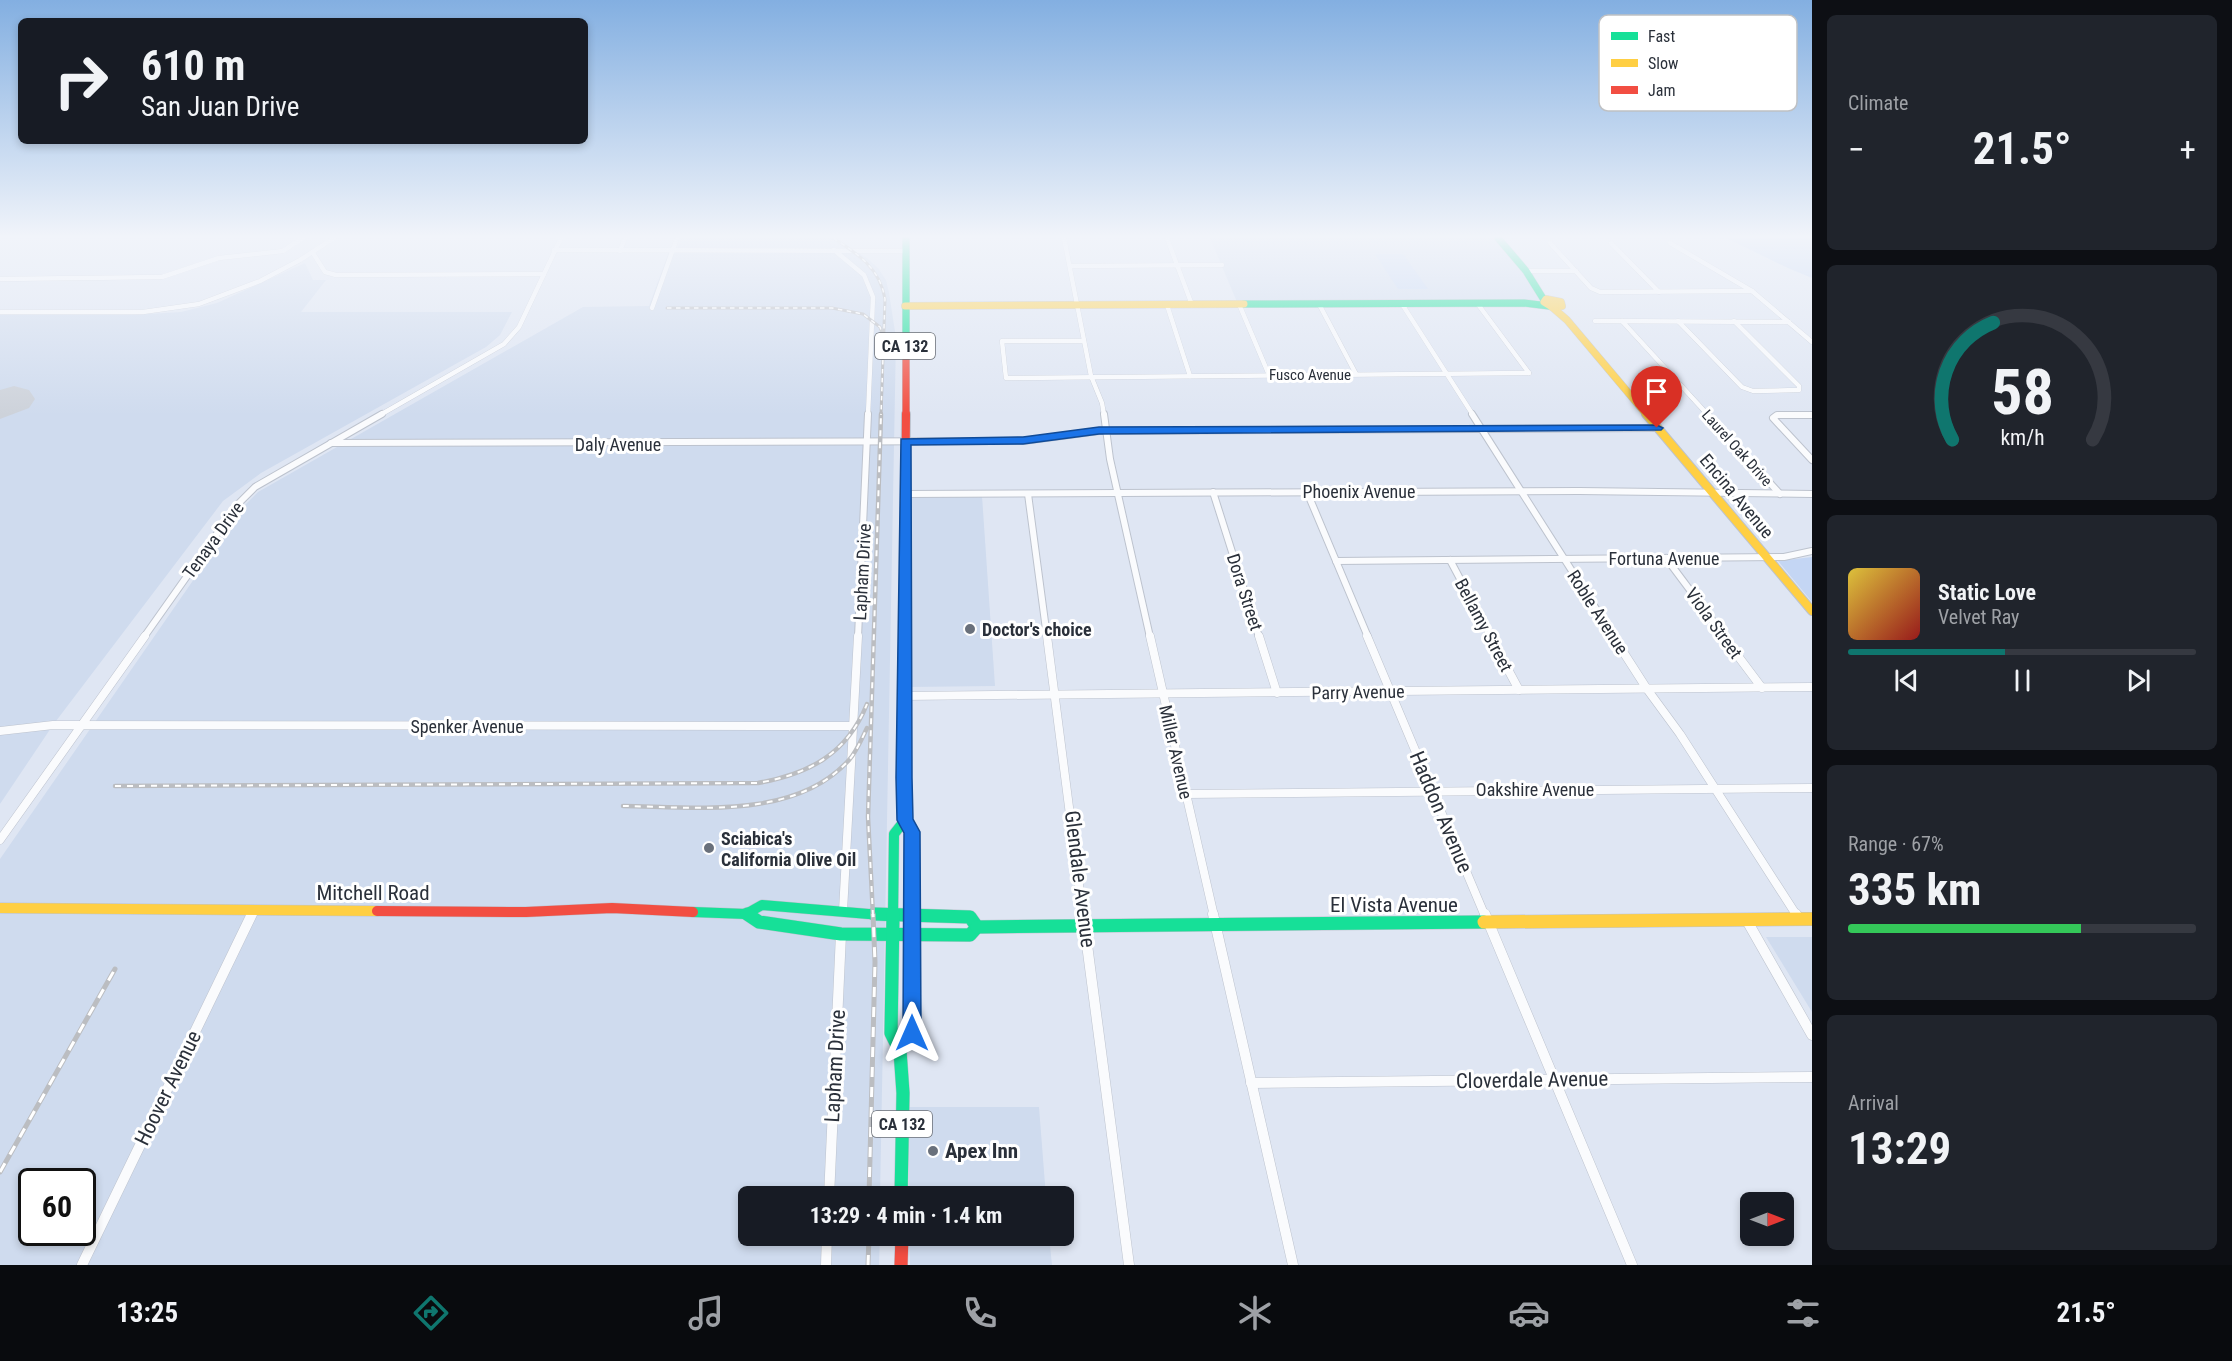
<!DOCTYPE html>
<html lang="en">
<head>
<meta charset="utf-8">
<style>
  :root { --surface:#171b24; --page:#20242c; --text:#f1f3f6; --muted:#9ea1a6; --line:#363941; --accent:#0f766e }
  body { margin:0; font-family:"Roboto Condensed",sans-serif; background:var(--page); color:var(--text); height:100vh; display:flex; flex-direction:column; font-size:22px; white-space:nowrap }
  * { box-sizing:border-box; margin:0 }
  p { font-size:20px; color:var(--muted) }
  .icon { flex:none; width:33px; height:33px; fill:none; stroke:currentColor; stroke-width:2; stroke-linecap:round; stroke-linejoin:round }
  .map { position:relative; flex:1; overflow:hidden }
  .sheet { display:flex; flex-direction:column; gap:15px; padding:15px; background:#0d0f14; width:420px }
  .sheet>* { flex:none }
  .top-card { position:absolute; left:18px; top:18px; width:570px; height:126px; border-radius:9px; box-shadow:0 3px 9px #0003; background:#171b24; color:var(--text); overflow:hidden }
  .needle { width:39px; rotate:90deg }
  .buttons { position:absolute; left:1740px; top:1192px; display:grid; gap:12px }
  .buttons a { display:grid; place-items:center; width:54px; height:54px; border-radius:9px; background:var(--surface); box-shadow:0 3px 9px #0003; font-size:30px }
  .speed { position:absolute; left:18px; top:1168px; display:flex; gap:12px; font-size:30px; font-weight:700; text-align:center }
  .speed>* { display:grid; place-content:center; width:78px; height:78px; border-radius:50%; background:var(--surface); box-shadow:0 3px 9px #0003; line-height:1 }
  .speed .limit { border:3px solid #111; border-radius:9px; background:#fff; color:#111 }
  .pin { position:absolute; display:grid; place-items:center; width:51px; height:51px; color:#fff; margin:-62px -26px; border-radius:50% 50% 50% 0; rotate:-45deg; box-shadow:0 0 6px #0007 }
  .pin .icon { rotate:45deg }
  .me { position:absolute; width:66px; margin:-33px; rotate:0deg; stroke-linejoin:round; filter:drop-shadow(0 0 4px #0008) }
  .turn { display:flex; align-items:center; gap:21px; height:126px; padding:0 24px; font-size:27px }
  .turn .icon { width:78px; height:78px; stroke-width:2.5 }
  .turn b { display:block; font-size:42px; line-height:51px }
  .big { font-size:45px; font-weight:700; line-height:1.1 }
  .sheet .widget { flex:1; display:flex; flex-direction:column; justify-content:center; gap:9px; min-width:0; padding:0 21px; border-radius:9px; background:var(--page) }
  .sheet .dial { align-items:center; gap:0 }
  .dial svg { height:156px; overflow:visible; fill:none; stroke:var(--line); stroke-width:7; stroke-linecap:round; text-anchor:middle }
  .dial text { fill:var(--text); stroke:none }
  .song { display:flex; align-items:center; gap:18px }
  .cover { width:72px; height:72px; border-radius:9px; background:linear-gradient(135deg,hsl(50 70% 55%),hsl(0 70% 35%)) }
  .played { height:6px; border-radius:3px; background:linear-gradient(90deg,var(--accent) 45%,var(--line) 45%) }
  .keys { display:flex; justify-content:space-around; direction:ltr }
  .heat { display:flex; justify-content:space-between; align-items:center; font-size:33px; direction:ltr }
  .charge { height:9px; border-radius:4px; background:linear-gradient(90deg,#34c759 67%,var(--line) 0) }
  .trip { position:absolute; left:738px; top:1186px; width:336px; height:60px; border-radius:9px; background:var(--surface); box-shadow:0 3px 9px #0003; font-weight:700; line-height:60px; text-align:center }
  .tab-bar { display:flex; height:96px; justify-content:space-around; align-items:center; background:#090b0e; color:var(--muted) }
  .tab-bar .icon { width:42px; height:42px }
  .tab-bar .selected { color:var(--accent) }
  .tab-bar b { font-size:27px; color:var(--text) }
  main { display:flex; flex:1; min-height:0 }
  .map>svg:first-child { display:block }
  .built { fill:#cfdbee; fill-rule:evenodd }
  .green { fill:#c4d6f4 }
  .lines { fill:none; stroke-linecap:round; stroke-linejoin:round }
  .runway { fill:#cdd2da; fill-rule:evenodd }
  .street-far3-casing { stroke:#bdc3ce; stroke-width:5 }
  .street-far2-casing { stroke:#bdc3ce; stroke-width:8 }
  .street-far1-casing { stroke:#bdc3ce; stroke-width:9 }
  .street-casing { stroke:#bdc3ce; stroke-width:11 }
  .fast-far3-casing { stroke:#bdc3ce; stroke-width:8 }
  .fast-far2-casing { stroke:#bdc3ce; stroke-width:10 }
  .fast-far1-casing { stroke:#bdc3ce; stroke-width:11 }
  .fast-casing { stroke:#bdc3ce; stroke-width:14 }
  .slow-far3-casing { stroke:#bdc3ce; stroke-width:8 }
  .slow-far2-casing { stroke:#bdc3ce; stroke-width:10 }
  .slow-far1-casing { stroke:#bdc3ce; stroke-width:11 }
  .slow-casing { stroke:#bdc3ce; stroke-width:14 }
  .jam-far3-casing { stroke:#bdc3ce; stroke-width:8 }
  .jam-far2-casing { stroke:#bdc3ce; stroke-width:10 }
  .jam-far1-casing { stroke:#bdc3ce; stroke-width:11 }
  .jam-casing { stroke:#bdc3ce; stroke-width:14 }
  .street-far3 { stroke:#fafbfd; stroke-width:4.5 }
  .street-far2 { stroke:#fafbfd; stroke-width:6 }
  .street-far1 { stroke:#fafbfd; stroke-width:8 }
  .street { stroke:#fafbfd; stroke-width:10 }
  .fast-far3 { stroke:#16e098; stroke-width:7 }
  .fast-far2 { stroke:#16e098; stroke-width:8 }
  .fast-far1 { stroke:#16e098; stroke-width:10 }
  .fast { stroke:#16e098; stroke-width:13 }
  .slow-far3 { stroke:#ffcf43; stroke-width:7 }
  .slow-far2 { stroke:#ffcf43; stroke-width:8 }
  .slow-far1 { stroke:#ffcf43; stroke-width:10 }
  .slow { stroke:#ffcf43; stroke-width:13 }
  .jam-far3 { stroke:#f24e42; stroke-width:7 }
  .jam-far2 { stroke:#f24e42; stroke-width:8 }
  .jam-far1 { stroke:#f24e42; stroke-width:10 }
  .jam { stroke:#f24e42; stroke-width:13 }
  .rail-far2-casing { stroke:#bbbdc1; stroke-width:3 }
  .rail-far1-casing { stroke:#bbbdc1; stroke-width:4.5 }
  .rail-casing { stroke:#bbbdc1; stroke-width:5 }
  .rail-far2 { stroke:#fff; stroke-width:1.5; stroke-dasharray:4.5; stroke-linecap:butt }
  .rail-far1 { stroke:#fff; stroke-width:2; stroke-dasharray:6; stroke-linecap:butt }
  .rail { stroke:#fff; stroke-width:3; stroke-dasharray:10; stroke-linecap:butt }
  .route { fill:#1a73e8; stroke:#114b97; stroke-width:1.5 }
  .poi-dot { fill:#69707b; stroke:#fff; stroke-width:2 }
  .labels { text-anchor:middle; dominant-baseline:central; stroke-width:6; stroke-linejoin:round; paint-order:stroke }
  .far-street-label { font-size:15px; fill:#2a303a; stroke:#fff }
  .shield { fill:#fff; stroke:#6a6e75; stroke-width:1.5 }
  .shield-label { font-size:16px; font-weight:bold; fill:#2a303a }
  .street-label { font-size:18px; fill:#2a303a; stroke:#fff }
  .poi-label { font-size:18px; font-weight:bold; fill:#2a303a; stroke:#fff; text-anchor:start }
  .near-street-label { font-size:21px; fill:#2a303a; stroke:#fff }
  .near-poi-label { font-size:21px; font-weight:bold; fill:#2a303a; stroke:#fff; text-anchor:start }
  .key { fill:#fff; stroke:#bfc1c4; stroke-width:1.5 }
  .key-label { font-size:16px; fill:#2a303a }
</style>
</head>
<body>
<main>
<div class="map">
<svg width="1812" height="1265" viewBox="0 0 1812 1265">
  <rect width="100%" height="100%" fill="#dfe6f3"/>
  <g class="built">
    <path d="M681 238H836L868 259 878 268 886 280 889 293 896 338 880 1197H748V1236H880L879 1265H0V859L246 504 258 492 583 307 649 306 669 251H677ZM32 1182H82V1233H32Z"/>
    <polygon points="1210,238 1494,238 1535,287 1541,300 1237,302"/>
    <polygon points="305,263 313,280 326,280 301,312 512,312 500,335 486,347 261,473 223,501 53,725 0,804 0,315 131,315 181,312 217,303"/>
    <polygon points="910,496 982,496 995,686 909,687"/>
    <polygon points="1766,937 1812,937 1812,1012"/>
    <polygon points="909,1107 1039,1107 1046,1197 909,1197"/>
    <polygon points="909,1236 1049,1236 1052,1265 910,1265"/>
  </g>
  <g class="green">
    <polygon points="1726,238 1812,238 1812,278 1788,268"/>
    <polygon points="1375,254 1403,254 1428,289 1398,289"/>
    <polygon points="1812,557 1812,602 1778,561"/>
  </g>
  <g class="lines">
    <polygon class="runway" points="14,386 29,390 35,399 29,408 0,419 0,390"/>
    <g class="street-far3-casing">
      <g id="street-far3">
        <polyline points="1064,238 1091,376 1102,403 1104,415"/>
        <polyline points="1167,238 1192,305"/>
        <polyline points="1550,243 1591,288 1600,292 1752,291"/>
        <polyline points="1611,243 1659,292"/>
        <polyline points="1670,243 1752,291 1812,342"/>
        <polyline points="554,250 906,251"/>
        <polyline points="834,250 864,275 873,297 868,415"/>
        <polyline points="620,251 625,238"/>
        <polyline points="313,253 325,272 336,275 544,274"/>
        <polyline points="1071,266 1222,265"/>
        <polyline points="1526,271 1576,271"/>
        <polyline points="0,279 162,277 219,258 283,251 303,238"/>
        <polyline points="1477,303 1529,373"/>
        <polyline points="1239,304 1269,375"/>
        <polyline points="1319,304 1356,374"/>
        <polyline points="1402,304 1473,415"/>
        <polyline points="1167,305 1190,376"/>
        <polyline points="652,308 677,238"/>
        <polyline points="0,312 143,312 199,304 260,281 300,260 334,238"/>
        <polyline points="1595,321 1789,322"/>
        <polyline points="1622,321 1708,415"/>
        <polyline points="1678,321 1742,387 1753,391 1799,390 1799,386 1734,321"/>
        <polyline points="1084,341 1002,341 1006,378 1529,373"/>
        <polyline points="380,415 504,344 519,327 561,238"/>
        <polyline points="1777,415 1812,415"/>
      </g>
    </g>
    <g class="street-far2-casing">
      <g id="street-far2">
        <polyline points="1104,414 1110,459 1150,637"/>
        <polyline points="1472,414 1614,637"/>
        <polyline points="1707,414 1780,494"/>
        <polyline points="1812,415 1777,415 1773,418 1812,460"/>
        <polyline points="331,443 1023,441 1099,431 1657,428"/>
        <polyline points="1213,492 1259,637"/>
        <polyline points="1307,492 1368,637"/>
        <polyline points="905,494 1579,491 1812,494"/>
        <polyline points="1028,494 1047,637"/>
        <polyline points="1666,558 1725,637"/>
        <polyline points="1450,560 1491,637"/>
        <polyline points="1336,561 1784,557 1812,551"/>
        <polyline points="144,637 238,504 255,487 382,414"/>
        <polyline points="858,637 868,414"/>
      </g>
    </g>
    <g class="street-far1-casing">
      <g id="street-far1">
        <polyline points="1047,636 1083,916"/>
        <polyline points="1150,636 1214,916"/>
        <polyline points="1259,636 1277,693"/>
        <polyline points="1367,636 1485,916"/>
        <polyline points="1490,636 1519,690"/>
        <polyline points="1613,636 1647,689 1680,734 1797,916"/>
        <polyline points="1723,636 1762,688"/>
        <polyline points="904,696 1812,687"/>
        <polyline points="0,731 53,725 853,726"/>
        <polyline points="1186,794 1812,788"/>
        <polyline points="0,840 145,636"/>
        <polyline points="843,911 858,636"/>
        <polyline points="251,916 254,910"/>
      </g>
    </g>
    <g class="street-casing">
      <g id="street">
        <polyline points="1083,914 1129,1265"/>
        <polyline points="1213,914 1293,1265"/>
        <polyline points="1485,914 1632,1265"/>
        <polyline points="1796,914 1799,919"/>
        <polyline points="1746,919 1812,1035"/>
        <polyline points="1251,1083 1812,1077"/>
        <polyline points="829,1197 841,934"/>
        <polyline points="82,1265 252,914"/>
        <polyline points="826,1265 827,1236"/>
      </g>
    </g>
    <g class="fast-far3-casing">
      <g id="fast-far3">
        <polyline points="906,238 906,348"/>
        <polyline points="1498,238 1526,271 1544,300"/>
        <polyline points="1244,304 1524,303 1549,306"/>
      </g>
    </g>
    <g class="fast-far2-casing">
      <polyline id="fast-far2" points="904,629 904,637"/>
    </g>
    <g class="fast-far1-casing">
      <g id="fast-far1">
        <polyline points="904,636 905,820 912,832 912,916"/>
        <polyline points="693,912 746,914 762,905 892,916"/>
        <polyline points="746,914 749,916"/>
        <polyline points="893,916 894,834 905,820"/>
      </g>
    </g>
    <g class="fast-casing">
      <g id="fast">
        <polyline points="747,914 759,922 841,934 970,935 977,927"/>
        <polyline points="874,914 970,917 977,927"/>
        <polyline points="893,914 891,1033 900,1051 903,1093 901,1197"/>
        <polyline points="977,927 1484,922"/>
        <polyline points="900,1051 912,1033 912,914"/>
      </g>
    </g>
    <g class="slow-far3-casing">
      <g id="slow-far3">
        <polygon points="1546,299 1561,302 1562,306 1552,307 1544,302"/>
        <polyline points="905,306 1244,304"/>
        <polyline points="1552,307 1567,320 1647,415"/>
      </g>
    </g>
    <g class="slow-far2-casing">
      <polyline id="slow-far2" points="1646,414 1812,611"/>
    </g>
    <g class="slow-far1-casing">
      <polyline id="slow-far1" points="0,908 377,911"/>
    </g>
    <g class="slow-casing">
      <polyline id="slow" points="1484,922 1812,919"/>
    </g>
    <g class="jam-far3-casing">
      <polyline id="jam-far3" points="906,415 906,348"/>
    </g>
    <g class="jam-far2-casing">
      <polyline id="jam-far2" points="904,629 906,414"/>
    </g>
    <g class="jam-far1-casing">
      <polyline id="jam-far1" points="377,911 526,912 612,908 693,912"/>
    </g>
    <g class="jam-casing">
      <polyline id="jam" points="901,1265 902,1236"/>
    </g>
    <use href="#street-far3" class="street-far3"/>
    <use href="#street-far2" class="street-far2"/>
    <use href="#street-far1" class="street-far1"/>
    <use href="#street" class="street"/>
    <use href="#fast-far3" class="fast-far3"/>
    <use href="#fast-far2" class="fast-far2"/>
    <use href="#fast-far1" class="fast-far1"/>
    <use href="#fast" class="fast"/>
    <use href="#slow-far3" class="slow-far3"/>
    <use href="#slow-far2" class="slow-far2"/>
    <use href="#slow-far1" class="slow-far1"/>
    <use href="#slow" class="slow"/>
    <use href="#jam-far3" class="jam-far3"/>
    <use href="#jam-far2" class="jam-far2"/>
    <use href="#jam-far1" class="jam-far1"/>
    <use href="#jam" class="jam"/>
    <g class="rail-far2-casing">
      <g id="rail-far2">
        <path d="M833 238C858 254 880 268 885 299L881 415"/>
        <polyline points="667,308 832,308 863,314 880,327 883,336"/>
      </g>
    </g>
    <g class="rail-far1-casing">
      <g id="rail-far1">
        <path d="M115 786 758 783C809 774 847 754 867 704"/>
        <path d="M623 806C696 807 795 820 849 760 857 751 862 738 867 728"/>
        <polyline points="873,916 868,817 881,414"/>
      </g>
    </g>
    <g class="rail-casing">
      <g id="rail">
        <polyline points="0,1172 115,969"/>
        <polyline points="869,1197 875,962 873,914"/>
        <polyline points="868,1265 869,1236"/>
      </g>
    </g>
    <use href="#rail-far2" class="rail-far2"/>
    <use href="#rail-far1" class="rail-far1"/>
    <use href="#rail" class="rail"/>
  </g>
  <linearGradient id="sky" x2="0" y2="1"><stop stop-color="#83afe1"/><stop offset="0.57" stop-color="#f1f4fa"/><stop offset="1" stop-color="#f1f4fa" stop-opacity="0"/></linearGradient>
  <rect width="1812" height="415" fill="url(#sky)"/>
  <polygon class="route" points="1657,425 1663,428 1661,430 1099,434 1023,444 911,445 912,778 913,819 920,832 921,1033 918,1039 912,1042 905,1039 903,1033 904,833 897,820 896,778 901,439 1023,437 1099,427"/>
  <g class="poi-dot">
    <circle cx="970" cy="629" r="6"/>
    <circle cx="709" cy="848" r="6"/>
    <circle cx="933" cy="1151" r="6"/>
  </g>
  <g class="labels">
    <g class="far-street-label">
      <text x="1310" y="375">Fusco Avenue</text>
      <text transform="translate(1737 448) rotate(48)">Laurel Oak Drive</text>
    </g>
    <g class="shield">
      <rect x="875" y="333" width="60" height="26" rx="4.5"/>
      <rect x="872" y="1111" width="60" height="26" rx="4.5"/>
    </g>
    <g class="shield-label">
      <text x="905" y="346">CA 132</text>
      <text x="902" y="1124">CA 132</text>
    </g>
    <g class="street-label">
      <text x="618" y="444">Daly Avenue</text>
      <text x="1359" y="491">Phoenix Avenue</text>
      <text transform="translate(1737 496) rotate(50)">Encina Avenue</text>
      <text transform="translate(213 540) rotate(-54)">Tenaya Drive</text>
      <text x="1664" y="558">Fortuna Avenue</text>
      <text transform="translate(862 572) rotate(-87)">Lapham Drive</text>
      <text transform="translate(1245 592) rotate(72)">Dora Street</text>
      <text transform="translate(1598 612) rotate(57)">Roble Avenue</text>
      <text transform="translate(1714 623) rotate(54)">Viola Street</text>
      <text transform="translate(1484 625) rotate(62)">Bellamy Street</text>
      <text transform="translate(1358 692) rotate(-1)">Parry Avenue</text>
      <text x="467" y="726">Spenker Avenue</text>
      <text transform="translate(1176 752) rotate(77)">Miller Avenue</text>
      <text x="1535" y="789">Oakshire Avenue</text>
    </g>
    <g class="poi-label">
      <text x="982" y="629">Doctor's choice</text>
      <text x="721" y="838">Sciabica's<tspan x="721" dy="21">California Olive Oil</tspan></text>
    </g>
    <g class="near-street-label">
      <text transform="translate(1441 812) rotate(67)">Haddon Avenue</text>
      <text transform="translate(1080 879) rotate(83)">Glendale Avenue</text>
      <text x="373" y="893">Mitchell Road</text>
      <text x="1394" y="905">El Vista Avenue</text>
      <text transform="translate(835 1066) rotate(-87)">Lapham Drive</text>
      <text transform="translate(1532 1080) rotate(-1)">Cloverdale Avenue</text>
      <text transform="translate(168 1088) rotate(-64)">Hoover Avenue</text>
    </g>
    <g class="near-poi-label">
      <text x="945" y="1151">Apex Inn</text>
    </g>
  </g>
  <rect x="1599" y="15" width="198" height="96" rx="9" class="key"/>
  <rect x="1611" y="32" width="27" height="8" fill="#16e098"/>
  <rect x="1611" y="59" width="27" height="8" fill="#ffcf43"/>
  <rect x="1611" y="86" width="27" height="8" fill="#f24e42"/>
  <g class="key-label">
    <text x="1648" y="42">Fast</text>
    <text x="1648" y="69">Slow</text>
    <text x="1648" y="96">Jam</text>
  </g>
</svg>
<div class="buttons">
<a><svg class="needle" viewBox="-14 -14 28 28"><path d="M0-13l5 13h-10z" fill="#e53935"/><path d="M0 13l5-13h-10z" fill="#9ea1a6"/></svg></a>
</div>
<div class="speed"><div class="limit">60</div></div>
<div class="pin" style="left:1657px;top:428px;background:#d93025"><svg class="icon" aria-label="arrive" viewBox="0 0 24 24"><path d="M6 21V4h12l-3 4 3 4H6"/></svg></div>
<svg class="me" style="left:912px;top:1033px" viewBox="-20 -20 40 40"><path d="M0-17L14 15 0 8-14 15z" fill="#1a73e8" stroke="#fff" stroke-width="4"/></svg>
<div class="trip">13:29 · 4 min · 1.4 km</div>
<div class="top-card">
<div class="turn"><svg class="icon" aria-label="right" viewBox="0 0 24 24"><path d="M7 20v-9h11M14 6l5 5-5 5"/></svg><div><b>610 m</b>San Juan Drive</div></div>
</div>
</div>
<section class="sheet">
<div class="widget"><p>Climate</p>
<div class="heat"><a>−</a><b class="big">21.5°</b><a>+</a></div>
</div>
<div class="widget dial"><svg viewBox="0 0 100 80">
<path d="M14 69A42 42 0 1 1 86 69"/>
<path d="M14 69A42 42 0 0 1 35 9" stroke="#0f766e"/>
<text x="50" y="56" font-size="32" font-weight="700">58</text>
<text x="50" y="72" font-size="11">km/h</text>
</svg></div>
<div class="widget">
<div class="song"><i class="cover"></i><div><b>Static Love</b><p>Velvet Ray</p></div></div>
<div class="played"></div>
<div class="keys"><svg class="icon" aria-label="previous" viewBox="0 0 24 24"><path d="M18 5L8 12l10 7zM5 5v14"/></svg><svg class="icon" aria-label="pause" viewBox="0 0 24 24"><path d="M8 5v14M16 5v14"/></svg><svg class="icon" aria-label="next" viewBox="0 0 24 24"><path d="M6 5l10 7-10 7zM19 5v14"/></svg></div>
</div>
<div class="widget"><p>Range · 67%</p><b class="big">335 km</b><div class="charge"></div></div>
<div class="widget"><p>Arrival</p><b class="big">13:29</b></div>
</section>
</main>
<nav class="tab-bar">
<b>13:25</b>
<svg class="icon selected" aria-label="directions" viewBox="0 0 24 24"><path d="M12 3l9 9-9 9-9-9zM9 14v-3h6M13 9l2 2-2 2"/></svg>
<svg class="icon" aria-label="music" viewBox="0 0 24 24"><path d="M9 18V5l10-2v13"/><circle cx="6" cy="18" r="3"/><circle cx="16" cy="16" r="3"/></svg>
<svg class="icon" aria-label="phone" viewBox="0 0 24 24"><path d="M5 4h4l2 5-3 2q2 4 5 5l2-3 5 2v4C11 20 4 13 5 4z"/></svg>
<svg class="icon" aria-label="climate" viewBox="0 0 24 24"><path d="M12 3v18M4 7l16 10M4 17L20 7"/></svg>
<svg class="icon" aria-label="car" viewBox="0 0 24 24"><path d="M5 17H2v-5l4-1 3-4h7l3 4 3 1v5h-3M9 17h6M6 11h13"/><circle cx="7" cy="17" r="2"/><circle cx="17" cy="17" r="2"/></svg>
<svg class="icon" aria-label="filters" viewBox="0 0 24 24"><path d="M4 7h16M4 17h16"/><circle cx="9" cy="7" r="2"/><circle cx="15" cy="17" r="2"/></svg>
<b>21.5°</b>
</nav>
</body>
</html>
